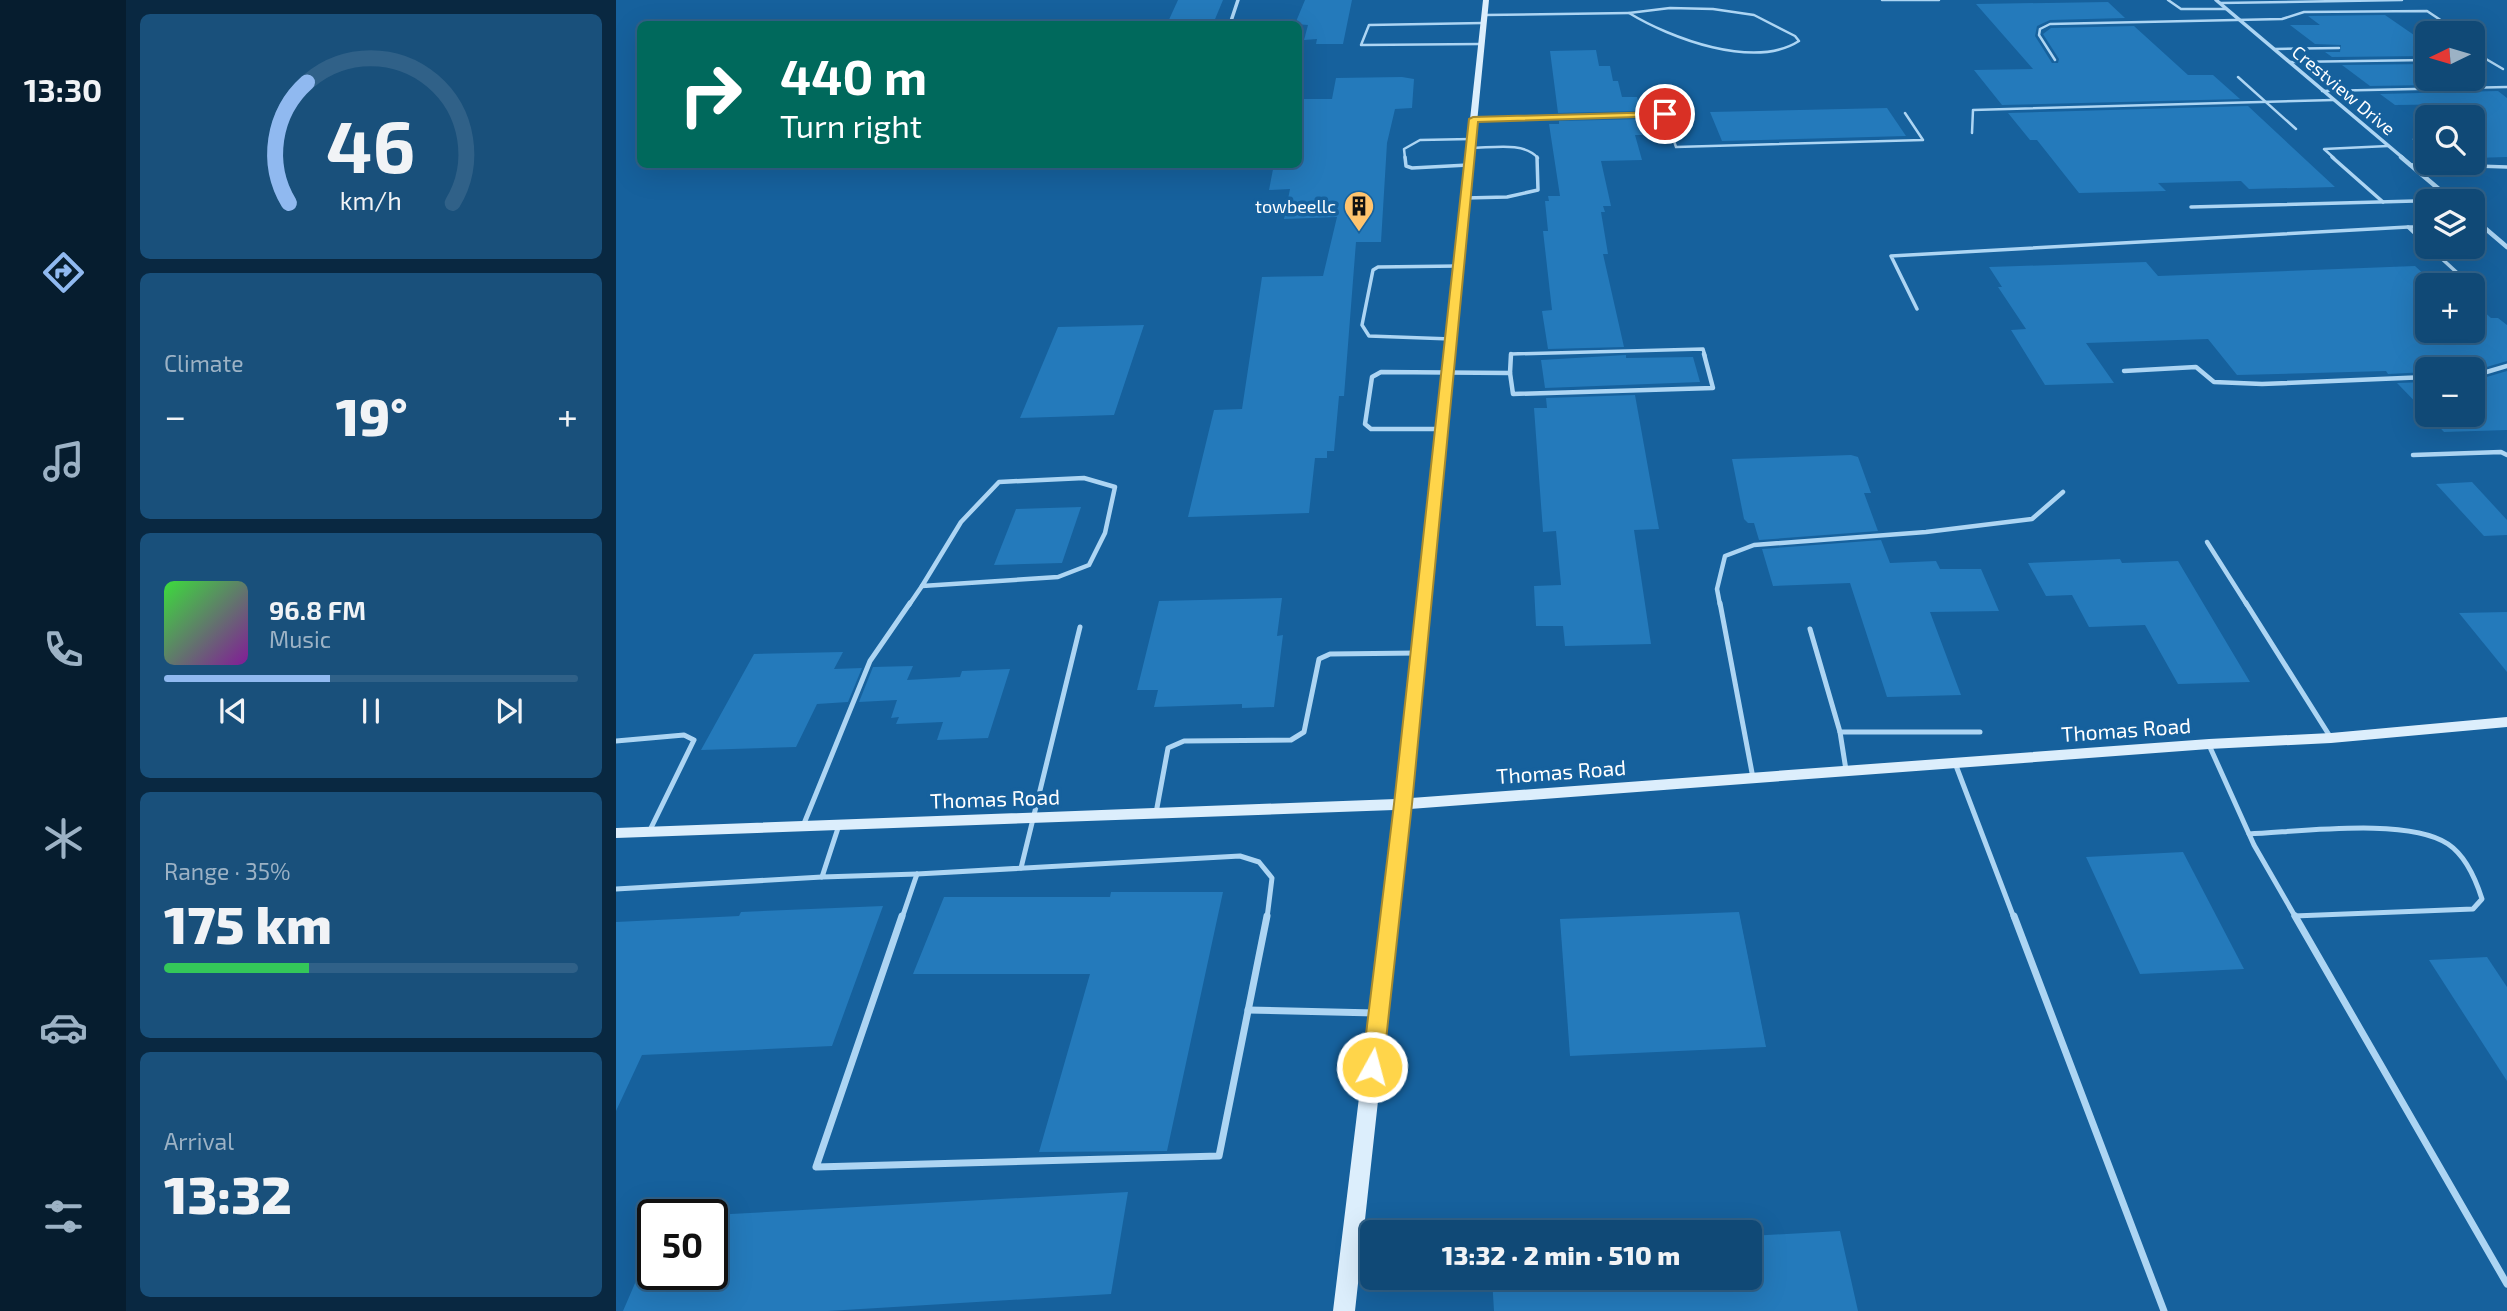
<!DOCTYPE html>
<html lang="en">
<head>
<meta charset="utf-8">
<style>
  :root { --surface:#104976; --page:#19507b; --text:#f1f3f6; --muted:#9cb2c5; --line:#306188; --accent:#90b9f0 }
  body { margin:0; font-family:"Exo 2",sans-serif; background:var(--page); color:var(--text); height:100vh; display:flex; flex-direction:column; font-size:26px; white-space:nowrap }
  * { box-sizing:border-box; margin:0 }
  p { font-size:23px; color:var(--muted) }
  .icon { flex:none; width:38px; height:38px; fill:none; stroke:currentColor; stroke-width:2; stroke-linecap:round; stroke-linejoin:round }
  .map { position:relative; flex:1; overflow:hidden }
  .drawer { display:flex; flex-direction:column; gap:14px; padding:14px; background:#092841; width:490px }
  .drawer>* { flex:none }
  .banner { position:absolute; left:21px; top:21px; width:665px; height:147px; border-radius:10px; box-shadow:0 7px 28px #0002,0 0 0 2px var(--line); background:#00695c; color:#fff; overflow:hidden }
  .needle { width:46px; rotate:265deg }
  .tools { position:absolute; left:1799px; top:21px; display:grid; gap:14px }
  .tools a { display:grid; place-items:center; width:70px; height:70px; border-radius:10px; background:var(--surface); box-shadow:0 7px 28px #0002,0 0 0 2px var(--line); font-size:35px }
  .speed { position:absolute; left:21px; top:1199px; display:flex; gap:14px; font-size:35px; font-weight:700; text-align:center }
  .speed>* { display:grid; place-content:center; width:91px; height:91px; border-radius:50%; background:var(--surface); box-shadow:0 7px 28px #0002,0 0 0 2px var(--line); line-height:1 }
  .speed .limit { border:4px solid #111; border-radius:10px; background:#fff; color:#111 }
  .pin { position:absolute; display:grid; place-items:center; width:60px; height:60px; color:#fff; margin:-30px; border:4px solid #fff; border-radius:50%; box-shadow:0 2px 7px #0007 }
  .me { position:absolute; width:77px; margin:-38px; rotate:7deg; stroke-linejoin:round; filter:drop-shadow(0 0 5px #0008) }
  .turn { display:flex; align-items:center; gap:24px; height:147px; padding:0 28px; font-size:32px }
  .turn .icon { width:91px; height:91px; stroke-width:2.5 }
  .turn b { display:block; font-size:49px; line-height:60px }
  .big { font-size:52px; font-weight:800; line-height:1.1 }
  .drawer .widget { flex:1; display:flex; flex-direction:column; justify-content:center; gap:10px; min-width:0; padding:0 24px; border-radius:10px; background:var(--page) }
  .drawer .dial { align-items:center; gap:0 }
  .dial svg { height:182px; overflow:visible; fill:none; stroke:var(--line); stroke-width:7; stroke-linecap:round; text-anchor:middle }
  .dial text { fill:var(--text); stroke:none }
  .song { display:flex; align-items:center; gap:21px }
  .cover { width:84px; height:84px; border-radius:10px; background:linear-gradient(135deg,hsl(120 70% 55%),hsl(290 70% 35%)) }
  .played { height:7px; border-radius:4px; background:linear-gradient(90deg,var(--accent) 40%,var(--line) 40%) }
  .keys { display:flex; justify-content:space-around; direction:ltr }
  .heat { display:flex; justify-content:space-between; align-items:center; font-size:38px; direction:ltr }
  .charge { height:10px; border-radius:5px; background:linear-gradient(90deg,#34c759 35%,var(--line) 0) }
  .trip { position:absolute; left:744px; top:1220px; width:402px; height:70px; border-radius:10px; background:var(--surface); box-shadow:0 7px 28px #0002,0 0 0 2px var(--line); font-weight:800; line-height:70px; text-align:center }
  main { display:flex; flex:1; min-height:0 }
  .tab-bar { display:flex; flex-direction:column; width:126px; justify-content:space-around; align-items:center; background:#061d2f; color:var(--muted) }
  .tab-bar .icon { width:49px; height:49px }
  .tab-bar .on { color:var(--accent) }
  .tab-bar b { font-size:32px; color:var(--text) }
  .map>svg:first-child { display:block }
  .building { fill:#247abb }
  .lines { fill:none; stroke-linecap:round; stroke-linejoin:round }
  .lane-far4 { stroke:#add5f3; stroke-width:2.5 }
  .lane-far3 { stroke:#add5f3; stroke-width:3.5 }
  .lane-far2 { stroke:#add5f3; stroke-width:4.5 }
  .lane-far1 { stroke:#add5f3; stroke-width:5 }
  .lane { stroke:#add5f3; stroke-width:7 }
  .street-far1 { stroke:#add5f3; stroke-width:3.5 }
  .street { stroke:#add5f3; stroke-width:4.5 }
  .secondary { fill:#dceefc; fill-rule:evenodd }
  .route { fill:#ffd54a; stroke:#a68a30; stroke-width:2 }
  .labels { text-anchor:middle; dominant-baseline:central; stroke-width:7; stroke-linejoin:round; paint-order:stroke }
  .far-street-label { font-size:18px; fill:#fff; stroke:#16619d }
  .far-poi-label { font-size:18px; fill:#fff; stroke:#16619d; text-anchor:end }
  .street-label { font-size:21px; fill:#fff; stroke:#16619d }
</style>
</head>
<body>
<main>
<nav class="tab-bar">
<b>13:30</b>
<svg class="icon on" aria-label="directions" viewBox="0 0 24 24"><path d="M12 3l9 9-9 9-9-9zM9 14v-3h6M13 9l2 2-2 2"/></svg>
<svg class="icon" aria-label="music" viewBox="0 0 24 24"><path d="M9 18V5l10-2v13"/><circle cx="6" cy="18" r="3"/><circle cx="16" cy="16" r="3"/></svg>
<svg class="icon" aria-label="phone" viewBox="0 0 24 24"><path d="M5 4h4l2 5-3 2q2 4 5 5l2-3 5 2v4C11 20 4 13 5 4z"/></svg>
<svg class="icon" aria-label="climate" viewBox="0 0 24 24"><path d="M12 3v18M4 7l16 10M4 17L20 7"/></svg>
<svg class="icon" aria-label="car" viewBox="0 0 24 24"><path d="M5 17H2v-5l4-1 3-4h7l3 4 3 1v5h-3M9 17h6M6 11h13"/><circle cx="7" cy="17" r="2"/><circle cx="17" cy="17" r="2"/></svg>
<svg class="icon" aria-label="filters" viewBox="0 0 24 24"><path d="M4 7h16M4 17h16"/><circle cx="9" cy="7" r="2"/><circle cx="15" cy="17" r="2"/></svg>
</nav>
<section class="drawer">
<div class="widget dial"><svg viewBox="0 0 100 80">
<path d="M14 69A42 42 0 1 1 86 69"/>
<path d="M14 69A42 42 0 0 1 22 16" stroke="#90b9f0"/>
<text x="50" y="56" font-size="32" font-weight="700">46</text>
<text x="50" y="72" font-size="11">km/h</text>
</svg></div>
<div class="widget"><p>Climate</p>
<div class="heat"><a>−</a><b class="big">19°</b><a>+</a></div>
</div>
<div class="widget">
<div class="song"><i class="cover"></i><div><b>96.8 FM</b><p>Music</p></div></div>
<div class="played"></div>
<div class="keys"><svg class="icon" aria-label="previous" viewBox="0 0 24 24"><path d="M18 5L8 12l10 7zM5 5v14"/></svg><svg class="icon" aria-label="pause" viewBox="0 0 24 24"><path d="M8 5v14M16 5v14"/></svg><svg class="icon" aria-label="next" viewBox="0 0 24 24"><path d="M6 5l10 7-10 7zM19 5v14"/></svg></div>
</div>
<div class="widget"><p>Range · 35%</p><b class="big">175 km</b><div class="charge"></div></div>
<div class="widget"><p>Arrival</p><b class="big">13:32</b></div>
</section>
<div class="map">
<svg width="1891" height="1311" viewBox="0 0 1891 1311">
  <rect width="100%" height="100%" fill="#16619d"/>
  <g class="building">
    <polygon points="562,0 607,0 597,24 551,24"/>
    <polygon points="689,0 736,0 727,44 700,44 701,39 688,40 692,25 679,24"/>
    <polygon points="1492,2 1509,18 1434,20 1421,26 1419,36 1436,63 1442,63 1443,59 1427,34 1435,28 1518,26 1572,75 1597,75 1624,99 1386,105 1358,70 1417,69 1360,4"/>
    <polygon points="1769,15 1811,44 1811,56 1716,57 1709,52 1724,52 1725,45 1699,44 1674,25 1704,25 1692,16"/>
    <polygon points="980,50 983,66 994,66 997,81 1002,81 1006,97 1021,97 1025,111 942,113 934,51"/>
    <polygon points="1811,64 1811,79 1857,79 1857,74 1870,84 1754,86 1726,65"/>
    <polygon points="786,77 798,79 796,108 779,109 771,143 765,242 740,242 728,396 723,396 718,451 711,451 711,458 699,458 693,513 572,517 598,410 626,409 646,277 707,276 721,217 668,219 674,189 653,190 658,164 682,164 682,99 716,99 720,78"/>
    <polygon points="1882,91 1891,98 1891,157 1857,158 1857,104 1779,105 1764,94"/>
    <polygon points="1632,106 1719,187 1633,189 1625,181 1542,183 1550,191 1463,193 1421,140 1414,140 1392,113"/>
    <polygon points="1271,108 1290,136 1106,141 1094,112"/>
    <polygon points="1027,119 1031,135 1019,135 1026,160 985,161 995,206 987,206 989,212 985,212 992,254 987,254 1008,347 932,349 926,311 936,310 927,231 932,231 929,201 933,201 932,196 944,196 933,124 943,124 943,121"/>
    <polygon points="1530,262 1542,276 1799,266 1810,276 1818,276 1829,285 1811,285 1811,331 1857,331 1857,302 1875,318 1882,318 1891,325 1891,361 1857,371 1811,369 1811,372 1772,374 1770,371 1621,375 1592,339 1470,343 1498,383 1429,385 1395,330 1410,329 1382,287 1386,287 1373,267"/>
    <polygon points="528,325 498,415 404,418 442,327"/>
    <polygon points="1010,355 1010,358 1077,357 1084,382 929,388 925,360"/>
    <polygon points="1891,371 1891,430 1828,432 1812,415 1857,415 1857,381"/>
    <polygon points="1811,382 1811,414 1781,383"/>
    <polygon points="1019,395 1043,529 1018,530 1035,644 949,646 947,626 920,626 918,586 945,585 940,531 927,532 918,408 931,408 930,398"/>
    <polygon points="1235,455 1242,457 1255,493 1248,493 1262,531 1143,540 1138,523 1132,523 1128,519 1116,459"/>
    <polygon points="1856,482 1891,520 1891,535 1868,536 1820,484"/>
    <polygon points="465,507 446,563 378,565 400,509"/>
    <polygon points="1265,540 1274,563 1320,561 1324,569 1365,569 1383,611 1314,612 1345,695 1271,697 1234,583 1157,586 1146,549"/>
    <polygon points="1504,559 1506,563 1562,561 1634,682 1562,684 1529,625 1473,627 1456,595 1430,596 1412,563"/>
    <polygon points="666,598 661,636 667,635 658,707 626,708 626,704 538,707 542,690 521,690 543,601"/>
    <polygon points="1891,612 1891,672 1843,613"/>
    <polygon points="227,652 218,669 246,668 232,702 201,704 180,747 85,750 138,654"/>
    <polygon points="297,666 291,680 344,677 346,671 394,669 372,738 321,740 327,722 280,724 283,717 275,718 281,700 243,702 257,667"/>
    <polygon points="1567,852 1628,969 1524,974 1470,857"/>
    <polygon points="495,892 607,892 551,1151 423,1152 474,974 297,974 328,897 494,897"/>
    <polygon points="267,906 216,1046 26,1055 0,1111 0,922 123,916 125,912"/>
    <polygon points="1123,912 1150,1047 954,1056 944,919"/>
    <polygon points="1871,957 1891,987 1891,1081 1813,960"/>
    <polygon points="512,1192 495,1294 212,1311 7,1311 23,1274 96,1274 96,1215"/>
    <polygon points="1224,1231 1242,1311 878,1311 876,1278 1134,1278 1134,1236"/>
  </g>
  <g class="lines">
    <g class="lane-far4">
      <polyline points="1266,0 1323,0"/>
      <polyline points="1552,0 1565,9 1610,9"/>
      <polyline points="1604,3 1786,0"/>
      <path d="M1054 8 1097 9 1138 15 1179 36 1183 41C1138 70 1054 38 1013 13Z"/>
      <polyline points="868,15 1013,13"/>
      <polyline points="1857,42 1869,51"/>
      <polyline points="865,44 745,45 753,25 867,23"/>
      <polyline points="1658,49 1723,48"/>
      <polyline points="1857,59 1870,59 1887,69"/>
      <polyline points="1439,60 1423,35 1424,29 1434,24 1666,19 1688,12 1811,11 1844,33"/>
      <polyline points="1674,62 1811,60"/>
      <polyline points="1622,77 1680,129"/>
      <polyline points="1706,91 1891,87"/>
      <polyline points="857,119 1049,114 1060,147 1307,140 1289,113"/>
      <polyline points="1356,133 1357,110 1717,100"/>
      <polyline points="1798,139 1811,150"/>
      <path d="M854 148C876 148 907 141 922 158"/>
      <polyline points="789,158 788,149 804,140 855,139"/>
      <polyline points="1718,158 1708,149 1772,146"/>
    </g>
    <g class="lane-far3">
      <polyline points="789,157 790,166 796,168 852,165"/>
      <polyline points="1716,157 1767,202"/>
      <polyline points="1794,165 1829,164"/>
      <polyline points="1829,165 1891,167"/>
      <polyline points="849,198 891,197 922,190 921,157"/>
      <polyline points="1575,207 1836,200"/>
      <polyline points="1811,227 1792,227 1811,245"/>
      <polyline points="1813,247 1848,279"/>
      <polyline points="1301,309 1275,256 1792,227"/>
      <polyline points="835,339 753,336 746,325 757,270 762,267 842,266"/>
      <polyline points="895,356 895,354 1087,349 1089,356"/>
    </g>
    <g class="lane-far2">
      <polyline points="1508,371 1580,367 1598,382 1646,384 1811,377"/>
      <polyline points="894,373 897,394 1097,388 1088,354"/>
      <polyline points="894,373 895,354"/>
      <polyline points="1857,376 1891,366"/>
      <polyline points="825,429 755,429 749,424 756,377 765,372 894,373"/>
      <polyline points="1797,455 1885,452 1891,455"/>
      <polygon points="468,478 499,487 489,533 473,565 442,577 306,586 345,522 383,482"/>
      <polyline points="1591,542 1631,605"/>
      <polyline points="293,605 306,586"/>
      <polyline points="1104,605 1101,589 1109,556 1138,545 1310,532 1416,519 1447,492"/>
    </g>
    <g class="lane-far1">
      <polyline points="1104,603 1137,778"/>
      <polyline points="1630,603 1715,738"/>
      <polyline points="1194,629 1224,732 1364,732"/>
      <polyline points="1224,732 1230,770"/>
      <polyline points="0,741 68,735 78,740 33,832"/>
      <polyline points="1593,745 1638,845 1680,918"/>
      <polyline points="1339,763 1398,918"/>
      <polyline points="540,813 552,748 568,741 675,740 688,732 703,659 714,654 802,653"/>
      <polyline points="223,825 206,877 301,874"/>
      <polyline points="187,826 254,661 294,603"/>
      <path d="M1633 834C1682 832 1792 817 1832 844 1850 856 1860 880 1866 899L1857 909 1678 916"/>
      <polyline points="405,868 464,627"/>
      <polyline points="301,874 624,856 643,862 656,878 651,918"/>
      <polyline points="0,889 206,877"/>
      <polyline points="286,918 301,874"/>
    </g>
    <g class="lane">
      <polyline points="286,916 200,1167 603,1156 651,916"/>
      <polyline points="1398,916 1548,1311"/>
      <polyline points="1679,916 1891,1284"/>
      <polyline points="632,1010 759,1013"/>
    </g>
    <g class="street-far1">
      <polyline points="1600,0 1787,158"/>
      <polyline points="614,24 622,0"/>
    </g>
    <g class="street">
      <polyline points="1785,157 1837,201"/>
      <polyline points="1857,218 1891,247"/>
    </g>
    <polygon class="secondary" points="867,0 873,0 795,798 1593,739 1715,733 1891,717 1891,727 1715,743 1593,749 794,809 739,1311 717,1311 778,810 0,838 0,828 780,799"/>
  </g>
  <polygon class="route" points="1049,112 1054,114 1052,116 862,122 796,804 767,1067 764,1073 756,1076 749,1073 746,1067 778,804 853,119 857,117"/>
  <defs>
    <g id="building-pin" transform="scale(1.575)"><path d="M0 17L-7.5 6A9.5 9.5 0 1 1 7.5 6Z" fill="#ffc46e" stroke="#16619d"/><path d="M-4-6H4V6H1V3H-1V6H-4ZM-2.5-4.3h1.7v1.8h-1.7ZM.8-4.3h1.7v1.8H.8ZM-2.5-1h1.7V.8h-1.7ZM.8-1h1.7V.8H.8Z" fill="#111"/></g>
  </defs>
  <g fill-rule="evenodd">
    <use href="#building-pin" x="743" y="206"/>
  </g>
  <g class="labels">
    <g class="far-street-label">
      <text transform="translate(1728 90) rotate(40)">Crestview Drive</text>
    </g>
    <g class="far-poi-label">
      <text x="720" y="206">towbeellc</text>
    </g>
    <g class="street-label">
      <text transform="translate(1510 729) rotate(-4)">Thomas Road</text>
      <text transform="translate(945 771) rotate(-4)">Thomas Road</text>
      <text transform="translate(379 798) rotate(-2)">Thomas Road</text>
    </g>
  </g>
</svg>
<div class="tools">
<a><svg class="needle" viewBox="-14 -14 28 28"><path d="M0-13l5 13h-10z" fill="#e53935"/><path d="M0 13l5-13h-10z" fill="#9cb2c5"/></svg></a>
<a><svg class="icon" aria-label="search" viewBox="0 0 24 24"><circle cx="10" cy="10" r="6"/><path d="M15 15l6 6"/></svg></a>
<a><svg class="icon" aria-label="layers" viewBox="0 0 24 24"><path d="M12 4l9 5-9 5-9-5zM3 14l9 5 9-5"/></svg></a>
<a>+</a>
<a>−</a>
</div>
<div class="speed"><div class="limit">50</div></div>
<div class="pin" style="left:1049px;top:114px;background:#d93025"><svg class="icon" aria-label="arrive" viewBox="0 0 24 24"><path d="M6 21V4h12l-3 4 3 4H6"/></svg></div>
<svg class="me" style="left:756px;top:1067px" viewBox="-20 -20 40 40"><circle r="17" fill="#ffd54a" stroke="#fff" stroke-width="3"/><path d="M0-11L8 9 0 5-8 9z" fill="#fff"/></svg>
<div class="trip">13:32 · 2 min · 510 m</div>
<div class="banner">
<div class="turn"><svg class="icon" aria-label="right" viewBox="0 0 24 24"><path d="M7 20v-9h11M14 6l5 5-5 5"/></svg><div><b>440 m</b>Turn right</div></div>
</div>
</div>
</main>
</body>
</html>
